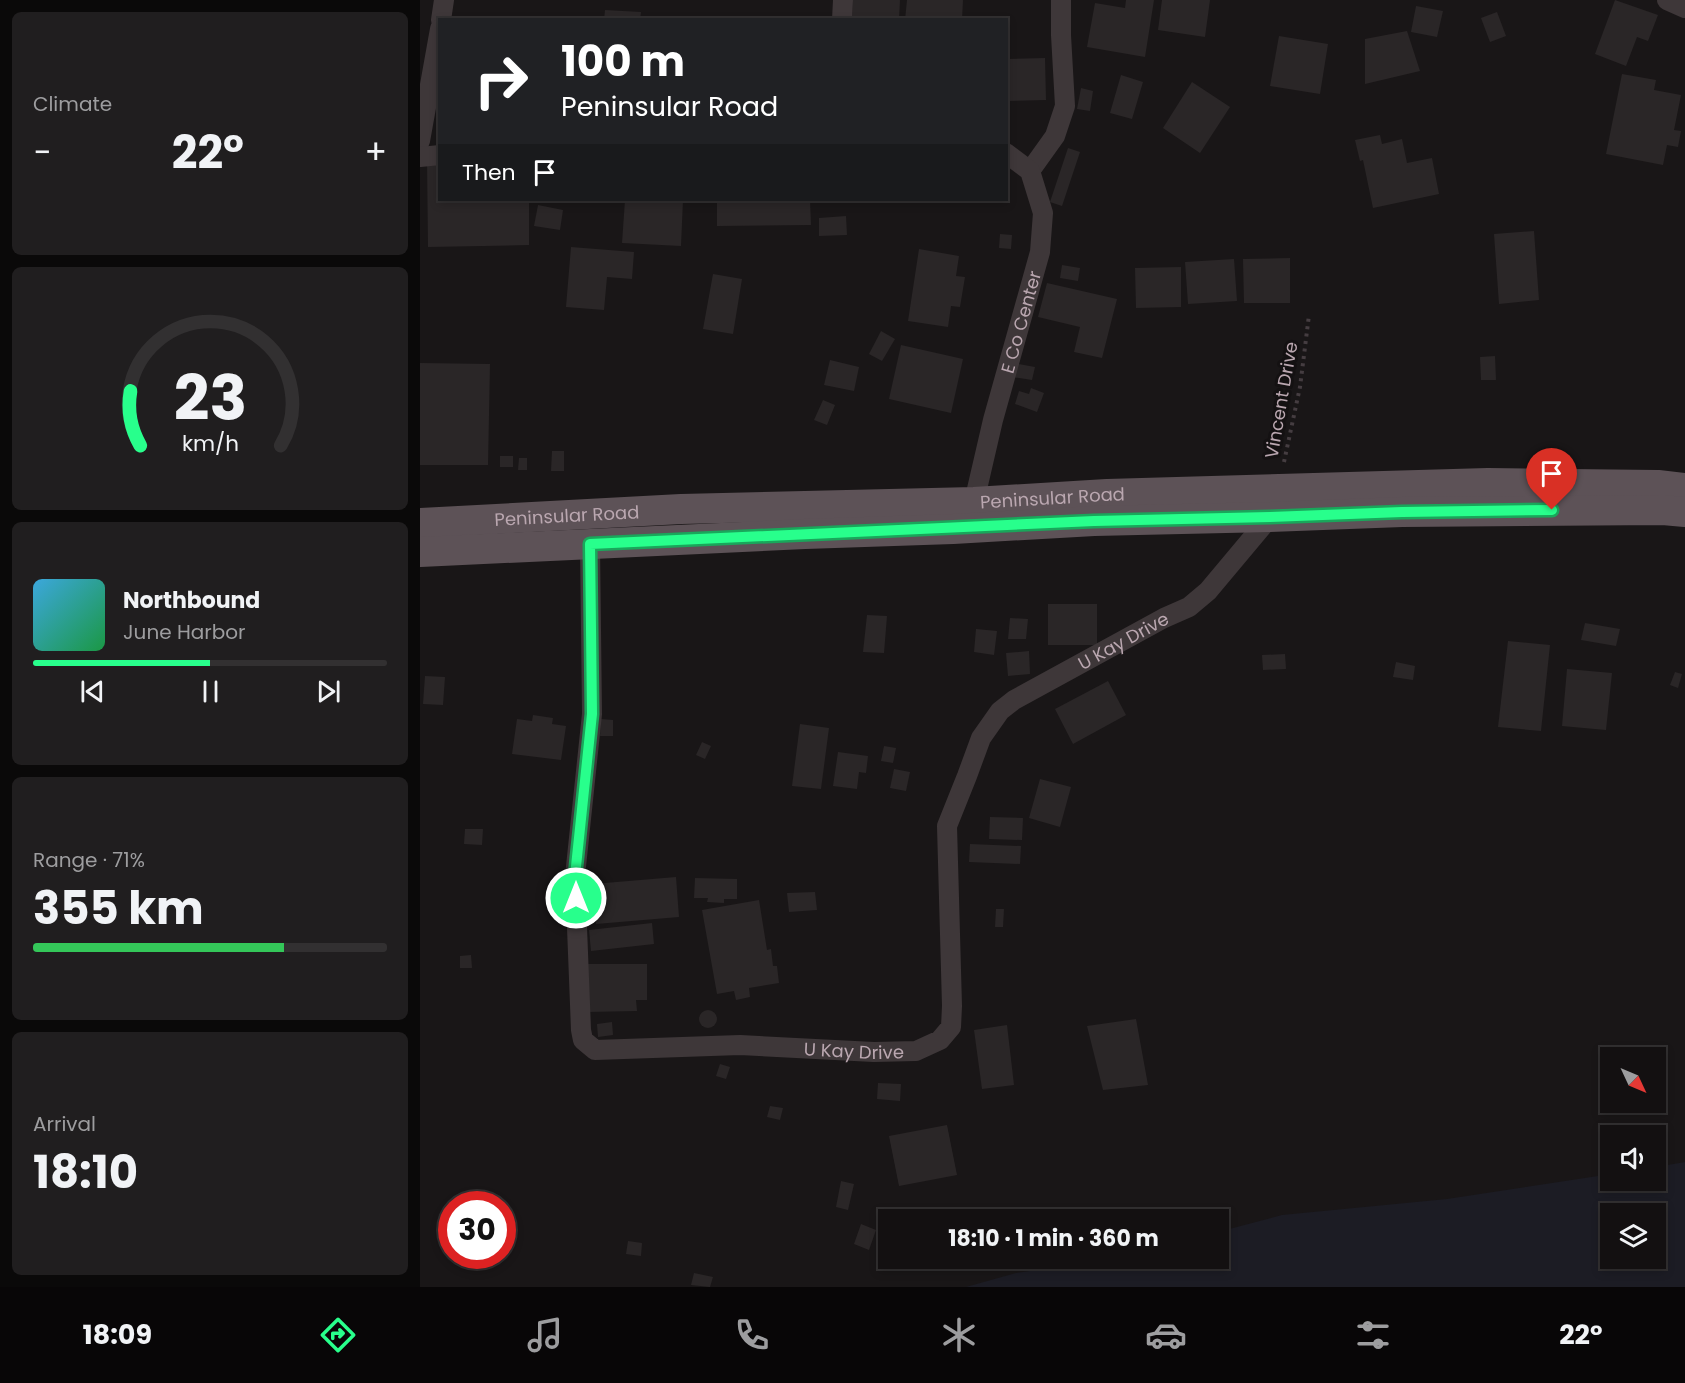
<!DOCTYPE html>
<html lang="en">
<head>
<meta charset="utf-8">
<style>
  :root { --surface:#131011; --page:#201e1f; --text:#f1f3f6; --muted:#9d9d9f; --line:#323031; --accent:#28ff8c }
  body { margin:0; font-family:Poppins,sans-serif; background:var(--page); color:var(--text); height:100vh; display:flex; flex-direction:column; font-size:22px; white-space:nowrap }
  * { box-sizing:border-box; margin:0 }
  p { font-size:20px; color:var(--muted) }
  .icon { flex:none; width:33px; height:33px; fill:none; stroke:currentColor; stroke-width:2; stroke-linecap:round; stroke-linejoin:round }
  .map { position:relative; flex:1; overflow:hidden }
  .panel { display:flex; flex-direction:column; gap:12px; padding:12px; background:#0a0909; width:420px }
  .panel>* { flex:none }
  .banner { position:absolute; left:18px; top:18px; width:570px; height:183px; border-radius:0px; box-shadow:0 3px 9px #0003,0 0 0 2px var(--line); background:#202124; color:#fff; overflow:hidden }
  .needle { width:39px; rotate:134deg }
  .controls { position:absolute; left:1180px; top:1047px; display:grid; gap:12px }
  .controls a { display:grid; place-items:center; width:66px; height:66px; border-radius:0px; background:var(--surface); box-shadow:0 3px 9px #0003,0 0 0 2px var(--line); font-size:30px }
  .speed { position:absolute; left:18px; top:1191px; display:flex; gap:12px; font-size:30px; font-weight:700; text-align:center }
  .speed>* { display:grid; place-content:center; width:78px; height:78px; border-radius:50%; background:var(--surface); box-shadow:0 3px 9px #0003,0 0 0 2px var(--line); line-height:1 }
  .speed .limit { border:9px solid #d22; background:#fff; color:#111 }
  .pin { position:absolute; display:grid; place-items:center; width:51px; height:51px; color:#fff; margin:-62px -26px; border-radius:50% 50% 50% 0; rotate:-45deg; box-shadow:0 0 6px #0007 }
  .pin .icon { rotate:45deg }
  .me { position:absolute; width:66px; margin:-33px; rotate:0deg; stroke-linejoin:round; filter:drop-shadow(0 0 4px #0008) }
  .turn { display:flex; align-items:center; gap:21px; height:126px; padding:0 24px; font-size:27px }
  .turn .icon { width:78px; height:78px; stroke-width:2.5 }
  .turn b { display:block; font-size:42px; line-height:51px }
  .then { display:flex; align-items:center; height:57px; padding:0 24px; background:#0003; gap:12px; font-size:22px }
  .big { font-size:45px; font-weight:700; line-height:1.1 }
  .panel .card { flex:1; display:flex; flex-direction:column; justify-content:center; gap:9px; min-width:0; padding:0 21px; border-radius:9px; background:var(--page) }
  .panel .dial { align-items:center; gap:0 }
  .dial svg { height:156px; overflow:visible; fill:none; stroke:var(--line); stroke-width:7; stroke-linecap:round; text-anchor:middle }
  .dial text { fill:var(--text); stroke:none }
  .song { display:flex; align-items:center; gap:18px }
  .cover { width:72px; height:72px; border-radius:9px; background:linear-gradient(135deg,hsl(200 70% 55%),hsl(140 70% 35%)) }
  .played { height:6px; border-radius:3px; background:linear-gradient(90deg,var(--accent) 50%,var(--line) 50%) }
  .keys { display:flex; justify-content:space-around; direction:ltr }
  .heat { display:flex; justify-content:space-between; align-items:center; font-size:33px; direction:ltr }
  .charge { height:9px; border-radius:4px; background:linear-gradient(90deg,#34c759 71%,var(--line) 0) }
  .trip { position:absolute; left:458px; top:1209px; width:351px; height:60px; border-radius:0px; background:var(--surface); box-shadow:0 3px 9px #0003,0 0 0 2px var(--line); font-weight:700; line-height:60px; text-align:center }
  .tabs { display:flex; height:96px; justify-content:space-around; align-items:center; background:#080607; color:var(--muted) }
  .tabs .icon { width:42px; height:42px }
  .tabs .active { color:var(--accent) }
  .tabs b { font-size:27px; color:var(--text) }
  main { display:flex; flex:1; min-height:0 }
  .map>svg:first-child { display:block }
  .green { fill:#1c1c24; fill-rule:evenodd }
  .building { fill:#2a2627 }
  .lines { fill:none; stroke-linecap:round; stroke-linejoin:round }
  .path { stroke:#453d41; stroke-width:4; stroke-dasharray:3 4.5; stroke-linecap:butt }
  .street { stroke:#3e3739; stroke-width:20 }
  .primary { stroke:#5d5257; stroke-width:30 }
  .route-casing { stroke:#1aa65b; stroke-width:15 }
  .route { stroke:#28ff8c; stroke-width:10 }
  .labels { text-anchor:middle; dominant-baseline:central; stroke-width:6; stroke-linejoin:round; paint-order:stroke }
  .street-label { font-size:18px; fill:#baa7b0; stroke:#141112 }
</style>
</head>
<body>
<main>
<section class="panel">
<div class="card"><p>Climate</p>
<div class="heat"><a>−</a><b class="big">22°</b><a>+</a></div>
</div>
<div class="card dial"><svg viewBox="0 0 100 80">
<path d="M14 69A42 42 0 1 1 86 69"/>
<path d="M14 69A42 42 0 0 1 9 41" stroke="#28ff8c"/>
<text x="50" y="56" font-size="32" font-weight="700">23</text>
<text x="50" y="72" font-size="11">km/h</text>
</svg></div>
<div class="card">
<div class="song"><i class="cover"></i><div><b>Northbound</b><p>June Harbor</p></div></div>
<div class="played"></div>
<div class="keys"><svg class="icon" aria-label="previous" viewBox="0 0 24 24"><path d="M18 5L8 12l10 7zM5 5v14"/></svg><svg class="icon" aria-label="pause" viewBox="0 0 24 24"><path d="M8 5v14M16 5v14"/></svg><svg class="icon" aria-label="next" viewBox="0 0 24 24"><path d="M6 5l10 7-10 7zM19 5v14"/></svg></div>
</div>
<div class="card"><p>Range · 71%</p><b class="big">355 km</b><div class="charge"></div></div>
<div class="card"><p>Arrival</p><b class="big">18:10</b></div>
</section>
<div class="map">
<svg width="1265" height="1287" viewBox="0 0 1265 1287">
  <rect width="100%" height="100%" fill="#191617"/>
  <path class="green" d="M1265 1162V1287H546L596 1273 693 1259 798 1258V1232L862 1215 1027 1199 1191 1174V1180H1236V1167ZM1191 1214H1236V1258H1191Z"/>
  <g class="building">
    <polygon points="433,0 480,0 479,20 432,20"/>
    <polygon points="487,0 543,0 542,20 485,20"/>
    <polygon points="706,0 734,0 725,57 667,47 675,3 705,8"/>
    <polygon points="742,0 790,0 785,37 738,30"/>
    <polygon points="1195,0 1238,15 1228,41 1217,37 1206,66 1175,54"/>
    <polygon points="996,6 1023,11 1017,37 991,32"/>
    <polygon points="185,10 221,12 220,20 184,20"/>
    <polygon points="1077,12 1086,36 1070,42 1061,18"/>
    <polygon points="987,31 1000,71 945,84 945,39"/>
    <polygon points="859,36 908,44 900,94 850,86"/>
    <polygon points="625,58 626,100 586,101 586,59"/>
    <polygon points="1202,74 1236,80 1234,90 1261,95 1254,130 1261,131 1258,147 1247,145 1243,165 1186,154"/>
    <polygon points="701,75 723,82 712,119 690,113"/>
    <polygon points="772,82 810,107 780,153 743,128"/>
    <polygon points="661,88 673,91 670,111 657,109"/>
    <polygon points="960,135 962,144 982,139 987,163 1012,158 1019,194 953,208 943,160 940,161 935,140"/>
    <polygon points="648,148 660,152 642,206 630,202"/>
    <polygon points="20,157 20,200 109,200 109,245 8,247 7,158"/>
    <polygon points="205,200 263,200 261,246 202,243"/>
    <polygon points="297,200 390,200 391,225 297,226"/>
    <polygon points="118,205 143,210 140,230 114,226"/>
    <polygon points="426,216 427,235 399,236 399,218"/>
    <polygon points="1114,231 1119,300 1079,304 1074,234"/>
    <polygon points="580,234 592,235 591,249 579,248"/>
    <polygon points="151,247 214,252 212,279 187,277 184,310 146,307"/>
    <polygon points="499,249 539,256 536,276 545,277 540,307 531,306 528,327 488,321"/>
    <polygon points="870,258 870,303 824,303 823,259"/>
    <polygon points="814,259 817,301 768,304 765,262"/>
    <polygon points="642,265 660,268 658,281 640,278"/>
    <polygon points="761,267 761,307 716,308 715,268"/>
    <polygon points="293,274 322,279 313,334 283,329"/>
    <polygon points="627,283 697,299 682,358 654,352 660,327 618,317"/>
    <polygon points="461,331 475,339 462,361 449,354"/>
    <polygon points="481,345 543,359 531,413 469,399"/>
    <polygon points="1075,356 1076,380 1061,380 1060,357"/>
    <polygon points="410,360 439,367 434,391 404,385"/>
    <polygon points="0,363 70,364 68,465 0,465"/>
    <polygon points="594,363 615,367 612,380 592,377"/>
    <polygon points="611,388 624,393 617,412 595,404 599,391 609,394"/>
    <polygon points="403,400 415,405 407,425 394,420"/>
    <polygon points="132,451 144,451 144,471 131,471"/>
    <rect x="80" y="456" width="13" height="11"/>
    <polygon points="99,458 107,458 107,470 98,470"/>
    <rect x="628" y="604" width="49" height="41"/>
    <polygon points="447,615 467,616 464,653 443,652"/>
    <polygon points="590,618 608,619 606,639 588,639"/>
    <polygon points="1165,623 1200,629 1196,646 1161,640"/>
    <polygon points="556,629 577,631 574,655 554,652"/>
    <polygon points="1088,641 1130,645 1121,731 1078,727"/>
    <polygon points="609,651 610,674 588,676 586,653"/>
    <polygon points="865,654 866,669 843,670 842,655"/>
    <polygon points="976,662 995,666 993,680 973,677"/>
    <polygon points="1147,669 1192,673 1186,730 1142,726"/>
    <polygon points="1255,672 1262,674 1258,688 1250,685"/>
    <polygon points="5,676 25,677 23,705 3,704"/>
    <polygon points="688,681 706,715 653,744 635,709"/>
    <polygon points="113,715 133,718 132,724 146,726 141,760 92,754 97,719 112,721"/>
    <polygon points="181,719 193,720 193,736 180,736"/>
    <polygon points="380,724 409,728 401,789 372,786"/>
    <polygon points="282,742 291,746 285,759 276,755"/>
    <polygon points="464,746 476,748 473,763 461,761"/>
    <polygon points="418,752 448,756 446,773 439,772 437,789 413,786"/>
    <polygon points="474,769 490,772 486,791 470,788"/>
    <polygon points="620,779 651,787 640,827 609,818"/>
    <polygon points="570,817 603,818 602,840 569,839"/>
    <polygon points="45,829 63,829 62,845 44,844"/>
    <polygon points="550,844 601,846 600,864 549,862"/>
    <polygon points="256,877 259,917 176,924 173,884"/>
    <polygon points="275,878 317,879 317,899 304,899 304,903 287,902 288,898 274,898"/>
    <polygon points="395,892 397,910 369,912 367,893"/>
    <polygon points="339,900 347,950 351,949 353,966 357,966 359,983 329,988 330,997 316,1000 314,991 297,994 282,910"/>
    <polygon points="576,909 584,909 583,927 575,927"/>
    <polygon points="232,923 234,944 171,951 169,930"/>
    <polygon points="51,955 52,968 40,968 40,956"/>
    <polygon points="167,964 227,964 227,1000 216,1000 217,1011 167,1012"/>
    <circle cx="288" cy="1019" r="9"/>
    <polygon points="716,1019 728,1085 683,1090 667,1026"/>
    <polygon points="192,1022 193,1035 178,1037 177,1024"/>
    <polygon points="587,1025 594,1085 562,1089 554,1030"/>
    <polygon points="300,1064 310,1067 306,1079 296,1076"/>
    <polygon points="458,1083 481,1084 480,1101 457,1099"/>
    <polygon points="350,1106 363,1108 360,1120 347,1117"/>
    <polygon points="527,1125 537,1175 479,1186 469,1136"/>
    <polygon points="421,1181 434,1184 428,1210 416,1207"/>
    <polygon points="441,1224 456,1230 449,1250 434,1244"/>
    <polygon points="208,1241 222,1243 221,1256 206,1254"/>
    <polygon points="274,1273 293,1277 290,1287 271,1285"/>
  </g>
  <g class="lines">
    <polyline class="path" points="864,462 880,387 889,315"/>
    <g class="street">
      <polyline points="1247,0 1265,8"/>
      <polyline points="21,20 24,0"/>
      <polyline points="422,20 423,0"/>
      <polyline points="0,141 20,29"/>
      <polyline points="0,157 20,155"/>
      <polyline points="610,171 635,136 645,106 641,35 641,0"/>
      <path id="s1" d="M554 502 573 420 620 252 623 213 610 171 586 153"/>
      <path id="s2" d="M170 544 172 714 155 876 161 1030 163 1040 175 1050 320 1045 454 1052 496 1051 520 1040 531 1027 532 1006 527 826 547 776 561 738 580 711 594 700 744 618 769 607 788 591 850 517"/>
    </g>
    <g class="primary">
      <path id="s3" d="M0 523 261 509 554 502 687 494 1068 483 1238 485 1265 488"/>
      <polyline points="0,552 385,534 533,529 674,521 850,517 982,512 1243,510 1265,512"/>
    </g>
  </g>
  <g class="lines">
    <g class="route-casing">
      <polyline id="route" points="156,898 155,876 172,714 170,544 674,521 850,517 982,512 1132,510"/>
    </g>
    <use href="#route" class="route"/>
  </g>
  <g class="labels">
    <g class="street-label">
      <text stroke="none"><textPath href="#s1" startOffset="186">E Co Center</textPath></text>
      <text transform="translate(861 400) rotate(-80)">Vincent Drive</text>
      <text stroke="none"><textPath href="#s3" startOffset="633">Peninsular Road</textPath></text>
      <text stroke="none"><textPath href="#s3" startOffset="147">Peninsular Road</textPath></text>
      <text stroke="none"><textPath href="#s2" startOffset="1348">U Kay Drive</textPath></text>
      <text stroke="none"><textPath href="#s2" startOffset="772">U Kay Drive</textPath></text>
    </g>
  </g>
</svg>
<div class="controls">
<a><svg class="needle" viewBox="-14 -14 28 28"><path d="M0-13l5 13h-10z" fill="#e53935"/><path d="M0 13l5-13h-10z" fill="#9d9d9f"/></svg></a>
<a><svg class="icon" aria-label="sound" viewBox="0 0 24 24"><path d="M4 9h4l5-4v14l-5-4H4zM17 9q2 3 0 6"/></svg></a>
<a><svg class="icon" aria-label="layers" viewBox="0 0 24 24"><path d="M12 4l9 5-9 5-9-5zM3 14l9 5 9-5"/></svg></a>
</div>
<div class="speed"><div class="limit">30</div></div>
<div class="pin" style="left:1132px;top:510px;background:#d93025"><svg class="icon" aria-label="arrive" viewBox="0 0 24 24"><path d="M6 21V4h12l-3 4 3 4H6"/></svg></div>
<svg class="me" style="left:156px;top:898px" viewBox="-20 -20 40 40"><circle r="17" fill="#28ff8c" stroke="#fff" stroke-width="3"/><path d="M0-11L8 9 0 5-8 9z" fill="#fff"/></svg>
<div class="trip">18:10 · 1 min · 360 m</div>
<div class="banner">
<div class="turn"><svg class="icon" aria-label="right" viewBox="0 0 24 24"><path d="M7 20v-9h11M14 6l5 5-5 5"/></svg><div><b>100 m</b>Peninsular Road</div></div>
<div class="then">Then<svg class="icon" aria-label="arrive" viewBox="0 0 24 24"><path d="M6 21V4h12l-3 4 3 4H6"/></svg></div>
</div>
</div>
</main>
<nav class="tabs">
<b>18:09</b>
<svg class="icon active" aria-label="directions" viewBox="0 0 24 24"><path d="M12 3l9 9-9 9-9-9zM9 14v-3h6M13 9l2 2-2 2"/></svg>
<svg class="icon" aria-label="music" viewBox="0 0 24 24"><path d="M9 18V5l10-2v13"/><circle cx="6" cy="18" r="3"/><circle cx="16" cy="16" r="3"/></svg>
<svg class="icon" aria-label="phone" viewBox="0 0 24 24"><path d="M5 4h4l2 5-3 2q2 4 5 5l2-3 5 2v4C11 20 4 13 5 4z"/></svg>
<svg class="icon" aria-label="climate" viewBox="0 0 24 24"><path d="M12 3v18M4 7l16 10M4 17L20 7"/></svg>
<svg class="icon" aria-label="car" viewBox="0 0 24 24"><path d="M5 17H2v-5l4-1 3-4h7l3 4 3 1v5h-3M9 17h6M6 11h13"/><circle cx="7" cy="17" r="2"/><circle cx="17" cy="17" r="2"/></svg>
<svg class="icon" aria-label="filters" viewBox="0 0 24 24"><path d="M4 7h16M4 17h16"/><circle cx="9" cy="7" r="2"/><circle cx="15" cy="17" r="2"/></svg>
<b>22°</b>
</nav>
</body>
</html>
